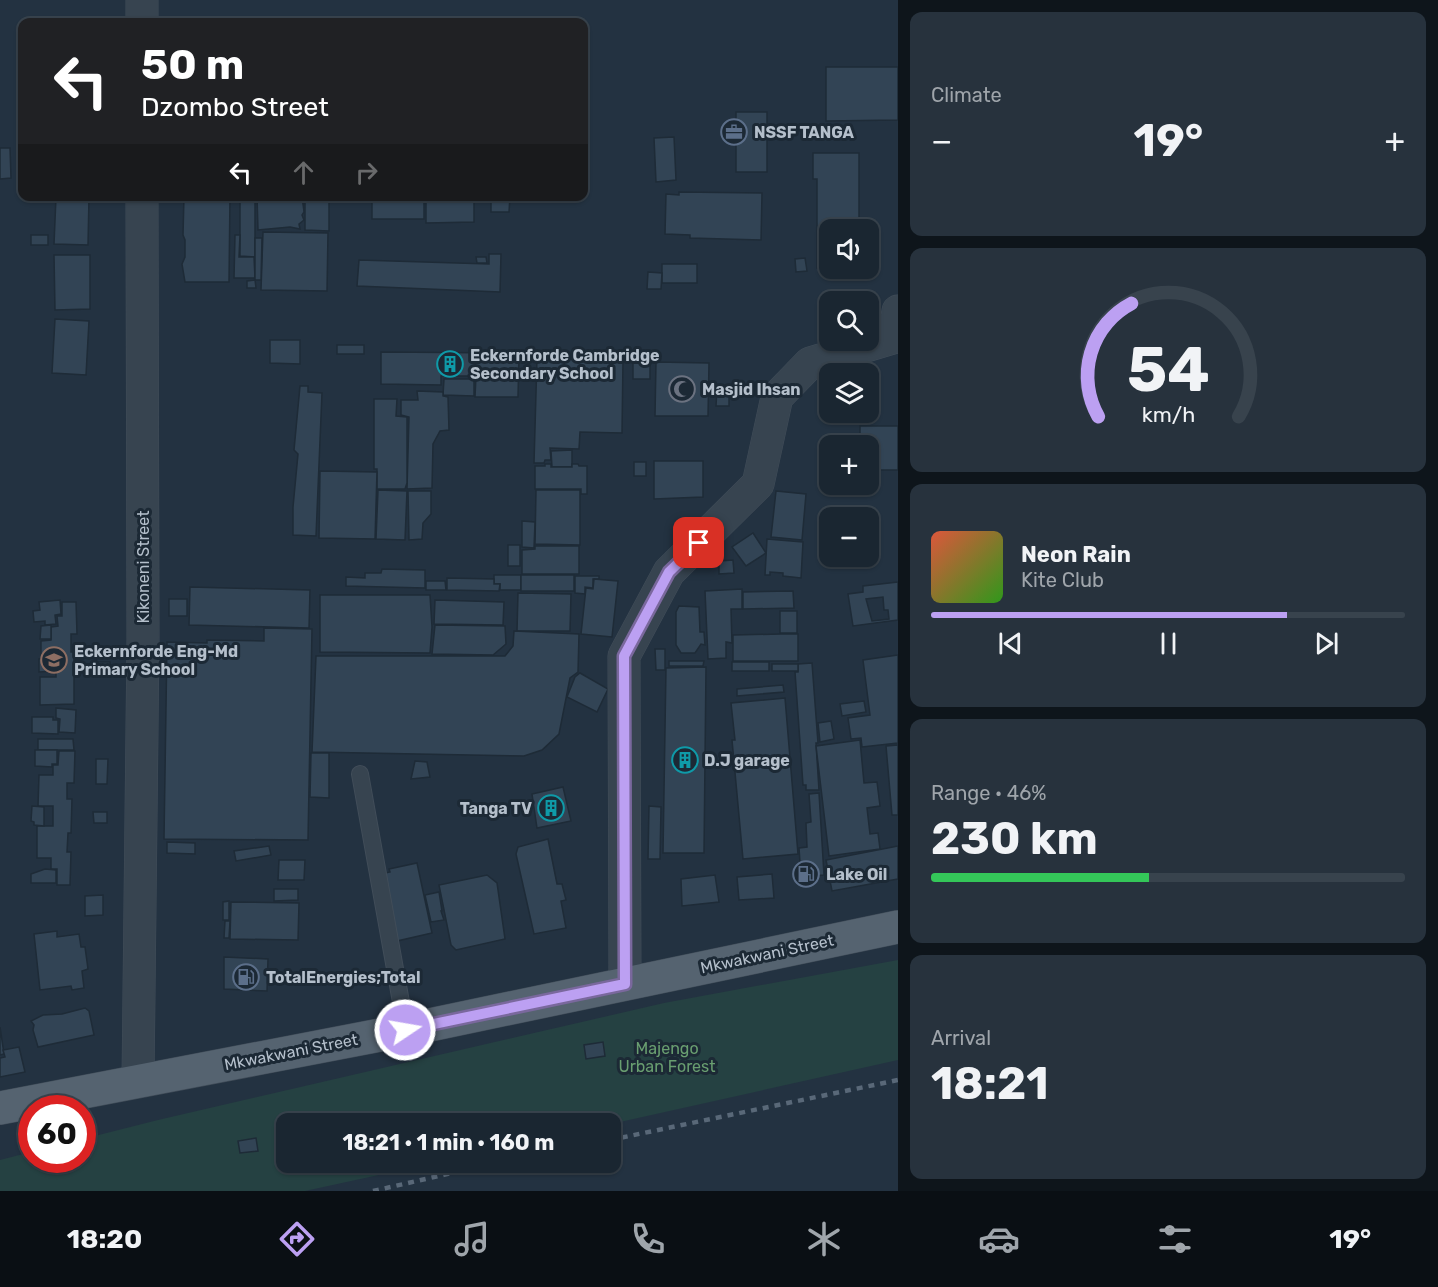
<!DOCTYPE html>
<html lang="en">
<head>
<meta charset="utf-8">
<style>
  :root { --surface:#1a2631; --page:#27323d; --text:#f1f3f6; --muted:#9fa5ab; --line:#38434d; --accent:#bca0f2 }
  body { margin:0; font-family:Rubik,sans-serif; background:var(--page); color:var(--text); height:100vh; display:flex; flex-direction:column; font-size:22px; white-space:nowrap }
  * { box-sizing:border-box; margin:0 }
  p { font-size:20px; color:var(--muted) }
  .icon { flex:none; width:33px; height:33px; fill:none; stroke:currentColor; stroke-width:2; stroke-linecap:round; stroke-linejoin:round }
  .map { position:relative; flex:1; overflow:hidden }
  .side { display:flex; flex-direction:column; gap:12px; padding:12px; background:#0e151b; width:540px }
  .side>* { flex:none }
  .guide { position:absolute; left:18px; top:18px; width:570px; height:183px; border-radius:12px; box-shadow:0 2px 4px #0004,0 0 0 2px var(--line); background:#202124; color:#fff; overflow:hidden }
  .fabs { position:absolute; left:819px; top:219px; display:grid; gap:12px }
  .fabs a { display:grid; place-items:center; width:60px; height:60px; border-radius:12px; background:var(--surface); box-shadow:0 2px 4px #0004,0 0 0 2px var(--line); font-size:30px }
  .speed { position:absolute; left:18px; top:1095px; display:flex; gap:12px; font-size:30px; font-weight:700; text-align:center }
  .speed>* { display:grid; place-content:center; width:78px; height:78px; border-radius:50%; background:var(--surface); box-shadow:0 2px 4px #0004,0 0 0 2px var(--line); line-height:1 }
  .speed .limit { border:9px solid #d22; background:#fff; color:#111 }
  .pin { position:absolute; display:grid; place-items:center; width:51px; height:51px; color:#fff; margin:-26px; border-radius:12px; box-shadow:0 3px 9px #0006 }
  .me { position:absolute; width:66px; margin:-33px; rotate:78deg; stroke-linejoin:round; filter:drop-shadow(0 0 4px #0008) }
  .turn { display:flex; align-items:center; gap:21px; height:126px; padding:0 24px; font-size:27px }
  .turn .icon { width:78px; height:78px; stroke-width:2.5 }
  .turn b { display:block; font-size:42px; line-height:51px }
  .lanes { display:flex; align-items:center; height:57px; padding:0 24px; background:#0003; justify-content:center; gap:30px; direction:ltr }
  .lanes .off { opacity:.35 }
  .big { font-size:45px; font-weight:700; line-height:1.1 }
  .side .card { flex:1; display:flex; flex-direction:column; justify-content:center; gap:9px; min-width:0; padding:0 21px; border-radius:12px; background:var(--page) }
  .side .dial { align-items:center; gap:0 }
  .dial svg { height:156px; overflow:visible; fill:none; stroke:var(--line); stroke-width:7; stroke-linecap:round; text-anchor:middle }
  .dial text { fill:var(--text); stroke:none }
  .song { display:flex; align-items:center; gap:18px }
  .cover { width:72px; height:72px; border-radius:9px; background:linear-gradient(135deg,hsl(10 70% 55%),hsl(110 70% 35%)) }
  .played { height:6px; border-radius:3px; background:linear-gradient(90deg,var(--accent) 75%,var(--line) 75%) }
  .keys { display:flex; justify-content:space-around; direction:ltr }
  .heat { display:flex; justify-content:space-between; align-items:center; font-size:33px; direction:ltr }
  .charge { height:9px; border-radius:4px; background:linear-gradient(90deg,#34c759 46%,var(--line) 0) }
  .trip { position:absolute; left:276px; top:1113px; width:345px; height:60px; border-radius:12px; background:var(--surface); box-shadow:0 2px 4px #0004,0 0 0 2px var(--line); font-weight:700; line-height:60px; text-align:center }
  .tabs { display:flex; height:96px; justify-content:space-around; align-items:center; background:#0a0f14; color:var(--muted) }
  .tabs .icon { width:42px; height:42px }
  .tabs .active { color:var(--accent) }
  .tabs b { font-size:27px; color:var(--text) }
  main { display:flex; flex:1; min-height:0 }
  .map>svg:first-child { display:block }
  .green { fill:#254142 }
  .building { fill:#324455; stroke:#1e2b37; stroke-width:1.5; fill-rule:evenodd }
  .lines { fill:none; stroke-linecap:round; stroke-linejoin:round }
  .lane-casing { stroke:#414d59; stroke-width:18 }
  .street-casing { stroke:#414d59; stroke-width:33 }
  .primary-casing { stroke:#414d59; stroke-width:34 }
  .lane { stroke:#374450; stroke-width:16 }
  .street { stroke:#374450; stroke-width:32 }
  .primary { stroke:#556370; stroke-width:33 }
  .rail { stroke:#596878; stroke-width:4.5; stroke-dasharray:6 6; stroke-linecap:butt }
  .route-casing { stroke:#7a689d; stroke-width:15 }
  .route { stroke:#bca0f2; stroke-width:10 }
  .labels { text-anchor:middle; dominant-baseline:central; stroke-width:6; stroke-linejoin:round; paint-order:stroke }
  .poi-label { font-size:16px; font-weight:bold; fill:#b4bfcb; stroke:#1c2935; text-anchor:start }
  .street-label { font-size:16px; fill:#b4bfcb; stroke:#1c2935 }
  .park-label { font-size:16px; fill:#699e70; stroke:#1c2935 }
</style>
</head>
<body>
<main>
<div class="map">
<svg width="898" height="1191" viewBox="0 0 898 1191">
  <rect width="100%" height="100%" fill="#233241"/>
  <polygon class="green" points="898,960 898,1060 611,1124 286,1124 286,1162 434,1163 305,1191 0,1191 0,1160 31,1152 32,1160 82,1160 83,1139 158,1120 664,1003"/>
  <g class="building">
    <polygon points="826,67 898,67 898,120 826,121"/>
    <rect x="736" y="112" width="31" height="60"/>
    <polygon points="674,137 676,180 656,182 654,138"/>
    <polygon points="0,148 10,148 11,178 0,179"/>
    <polygon points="813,153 859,153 859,230 830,230 830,268 847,268 838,269 817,268 817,179 813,179"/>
    <polygon points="679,192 762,193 761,240 690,238 690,235 665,234 666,194 679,195"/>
    <polygon points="184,196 230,196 229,282 185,282 182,264 185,257 185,240 183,235"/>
    <polygon points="240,196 255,196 255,257 240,256"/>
    <polygon points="257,196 302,196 304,212 302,215 304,220 299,224 300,229 290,227 258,230"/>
    <polygon points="305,196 329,196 329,231 305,230"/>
    <rect x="372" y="196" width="52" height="23"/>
    <polygon points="426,196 474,196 474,222 426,223"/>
    <polygon points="491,196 510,196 509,212 491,212"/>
    <polygon points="56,197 89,197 88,245 54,244"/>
    <polygon points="263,232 328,233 327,291 261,290"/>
    <rect x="31" y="235" width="17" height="10"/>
    <polygon points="235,235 240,235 239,257 254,257 255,278 234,278"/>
    <polygon points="255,238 262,238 261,280 255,280"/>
    <polygon points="489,254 501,254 500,292 357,286 359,260 489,264"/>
    <polygon points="54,255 90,255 90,309 55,310"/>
    <polygon points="476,257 486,257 487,263 477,263"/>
    <polygon points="805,258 807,271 796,272 795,259"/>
    <rect x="662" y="264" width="35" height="19"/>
    <polygon points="648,272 662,273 661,289 647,289"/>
    <polygon points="255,280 256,288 247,288 247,281"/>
    <polygon points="55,319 89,321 86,375 52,373"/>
    <polygon points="270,340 300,340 300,364 270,363"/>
    <rect x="337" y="345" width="27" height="9"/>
    <polygon points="381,352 519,353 518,397 475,397 476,376 441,376 441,385 381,384"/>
    <polygon points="537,358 623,360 622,433 580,432 579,449 550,448 551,460 545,460 544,463 534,463"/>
    <rect x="633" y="360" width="17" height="19"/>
    <polygon points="656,362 709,363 708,416 655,416"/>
    <polygon points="444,379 474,379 474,396 443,395"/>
    <polygon points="300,386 308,386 308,392 322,393 316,536 293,535 293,507 298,454 294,450"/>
    <polygon points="717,388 729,388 729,406 716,406"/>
    <polygon points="417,391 443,392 443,396 448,397 449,430 440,431 433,444 432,488 407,489 409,417 401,415 401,400 418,400"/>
    <polygon points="374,399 397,399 396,416 407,417 407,483 405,489 377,489 377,469 374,469"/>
    <polygon points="860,426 898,426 898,470 868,470 868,446 860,446"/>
    <polygon points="572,450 572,467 552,467 551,451"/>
    <polygon points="654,461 703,461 703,497 654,499"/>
    <rect x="634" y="462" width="12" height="14"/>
    <polygon points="545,464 551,464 551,467 572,467 572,464 578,464 579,466 587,466 587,494 581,494 581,489 535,489 535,466 545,466"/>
    <polygon points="320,471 377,472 375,539 319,538"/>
    <polygon points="378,490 407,491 405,540 376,539"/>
    <polygon points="536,490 580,490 580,545 535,544"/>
    <polygon points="408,491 431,491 431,514 423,523 422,539 409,540"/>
    <polygon points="776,491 806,494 802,540 771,537"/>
    <polygon points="522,521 535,522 534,548 522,547"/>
    <polygon points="753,533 766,553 746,566 732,547"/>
    <polygon points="767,539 803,542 801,578 783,576 783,573 770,572 770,575 765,575"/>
    <rect x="508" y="545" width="12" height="21"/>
    <polygon points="535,546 579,546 579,574 522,574 522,550 535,549"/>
    <polygon points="733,560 734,573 719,574 719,561"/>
    <polygon points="382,569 425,570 425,588 346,586 346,577 365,578 365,573 381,573"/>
    <polygon points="494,575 521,575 521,590 500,590 500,584 494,584"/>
    <rect x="521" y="575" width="53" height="16"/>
    <polygon points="575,576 599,576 599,579 593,579 593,588 585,587 585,594 575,593"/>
    <polygon points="447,578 494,579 494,584 500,584 499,591 447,590"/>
    <polygon points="594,579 618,581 612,637 581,634 586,588 593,589"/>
    <polygon points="426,581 445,581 446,590 426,590"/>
    <path d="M898 582V620L853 626 848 594 863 592V586ZM883 597 884 610H888L889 619 872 621 866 599Z"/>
    <polygon points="190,587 310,590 309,628 189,625"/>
    <polygon points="742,589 742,609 731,609 732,643 726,642 726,658 708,659 705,591"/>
    <polygon points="793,591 794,608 743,609 743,592"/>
    <polygon points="518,593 571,594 570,631 517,631"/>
    <polygon points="320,595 430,595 432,627 430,653 320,652"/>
    <rect x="169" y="599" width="18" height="17"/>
    <polygon points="60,600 61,614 55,615 56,624 45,625 45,621 34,622 33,611 40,610 39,602"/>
    <polygon points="435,600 504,602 503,625 434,624"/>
    <polygon points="62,602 76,602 77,634 71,634 71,652 74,652 74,704 40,705 40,677 56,677 56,657 41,657 41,641 51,640 51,627 58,626 57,616 62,616"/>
    <polygon points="679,606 699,607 700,632 704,632 705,645 701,644 695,653 681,653 676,645 676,612"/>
    <rect x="780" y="611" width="17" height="22"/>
    <polygon points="51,625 51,639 40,639 41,626"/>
    <polygon points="435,625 505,626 506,644 493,655 432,654"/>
    <polygon points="264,628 312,629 308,840 164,839 167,642 207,643 207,640 264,641"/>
    <polygon points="514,631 579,634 578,672 570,678 559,734 542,750 524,756 312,752 316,656 505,656 513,646"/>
    <polygon points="781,634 798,634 798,661 733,661 733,635"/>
    <polygon points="655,649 665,649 665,670 656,670"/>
    <polygon points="898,655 898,743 862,747 861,738 851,739 848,718 870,715 863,660"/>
    <polygon points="55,658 55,671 39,672 39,659"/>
    <polygon points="669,661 704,661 703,666 669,666"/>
    <polygon points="98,662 110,662 111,672 98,673"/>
    <rect x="732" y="662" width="37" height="9"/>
    <polygon points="97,663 98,673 90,674 90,664"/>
    <polygon points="812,663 818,743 816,743 819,790 806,790 806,785 803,785 795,672 798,672 798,664"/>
    <rect x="772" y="664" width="26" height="7"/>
    <polygon points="706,667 704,853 663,853 666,668"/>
    <polygon points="580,673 608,689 597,712 567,697 575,677"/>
    <polygon points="783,685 784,692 737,696 737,689"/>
    <polygon points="785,698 798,854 743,859 732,740 735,740 731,703"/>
    <polygon points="864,701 866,712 842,716 840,704"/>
    <polygon points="56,708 76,710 75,733 59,732 60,719 56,718"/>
    <polygon points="32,717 53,717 53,720 58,720 58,734 32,733"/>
    <polygon points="831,721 834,739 820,742 818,723"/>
    <polygon points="38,739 73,739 74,750 38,750"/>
    <polygon points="860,740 864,783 877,782 880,806 867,808 870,834 878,833 880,849 829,856 816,746"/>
    <polygon points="898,745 898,815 892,815 886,746"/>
    <polygon points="35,750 57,750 57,764 52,764 52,767 35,766"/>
    <polygon points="59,751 75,751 74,783 67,783 67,799 72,799 71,833 68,833 67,852 71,852 70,885 57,885 57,869 51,869 51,858 37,858 37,826 53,826 53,806 38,806 39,775 53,775 53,765 58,765"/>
    <polygon points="311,753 329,753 329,798 310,797"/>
    <polygon points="96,759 108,759 107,784 96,784"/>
    <polygon points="415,761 427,762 430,777 411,779"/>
    <polygon points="563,787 571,821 537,828 532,794"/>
    <polygon points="819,793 824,875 801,877 799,848 807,847 806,823 811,822 809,794"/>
    <polygon points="32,806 44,807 44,826 34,825 34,822 31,821"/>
    <polygon points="649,806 661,807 660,859 648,859"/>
    <polygon points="93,812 107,812 107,823 94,823"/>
    <polygon points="548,839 557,884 562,884 566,900 561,901 566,928 534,934 516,854 518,847"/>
    <polygon points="167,842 195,843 195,854 167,853"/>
    <polygon points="269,846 271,855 236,861 234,851"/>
    <polygon points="898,846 898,879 832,891 826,860"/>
    <polygon points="279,860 305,860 304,880 278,880"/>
    <polygon points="417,863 432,933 397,941 385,873 390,872 389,869"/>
    <polygon points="45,869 56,870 56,883 31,883 31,874"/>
    <polygon points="772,874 774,898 739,900 737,877"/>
    <polygon points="487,875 497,883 505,939 456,950 451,945 439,885"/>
    <polygon points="715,875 719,902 682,906 681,879"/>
    <polygon points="274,889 298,889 298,900 274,901"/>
    <polygon points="439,892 442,911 441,911 444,920 431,922 425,895"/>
    <polygon points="103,895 103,915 85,916 85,896"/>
    <polygon points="229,901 229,920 223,920 223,902"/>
    <polygon points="231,902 299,903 298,940 230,939"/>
    <polygon points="225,921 230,921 229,938 224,938"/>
    <polygon points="57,931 57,937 79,934 81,947 85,947 88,969 82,971 84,988 72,990 71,986 40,990 34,934"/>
    <polygon points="224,957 268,959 267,991 224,989"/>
    <polygon points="85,1008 89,1011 94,1035 38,1047 33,1030 34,1025 31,1021 43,1015 62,1014"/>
    <polygon points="0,1027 4,1054 0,1055"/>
    <polygon points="603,1042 605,1056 586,1059 584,1045"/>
    <polygon points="19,1047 25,1072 0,1077 0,1058 5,1057 3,1050"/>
    <polygon points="256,1138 258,1151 240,1153 238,1141"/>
  </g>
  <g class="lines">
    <g class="lane-casing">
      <polyline id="lane" points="360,774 406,1030"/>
    </g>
    <g class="street-casing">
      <g id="street">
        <polyline points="142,0 142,22"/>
        <polyline points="625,984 624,656 669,572 758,484 777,397 810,363 893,338 898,311"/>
        <polyline points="138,1081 143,641 142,196"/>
      </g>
    </g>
    <g class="primary-casing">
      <polyline id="primary" points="0,1108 406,1030 898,927"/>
    </g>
    <use href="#lane" class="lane"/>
    <use href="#street" class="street"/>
    <use href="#primary" class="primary"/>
    <g class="rail">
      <polyline points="610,1140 898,1080"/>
      <polyline points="373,1191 500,1162"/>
    </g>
  </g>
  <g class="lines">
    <g class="route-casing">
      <polyline id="route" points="405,1030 625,984 624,656 669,572 699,543"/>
    </g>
    <use href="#route" class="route"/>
  </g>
  <defs>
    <g id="office-ring" transform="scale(1.35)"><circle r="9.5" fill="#1c2935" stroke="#5c6f8a" stroke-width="1.5"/><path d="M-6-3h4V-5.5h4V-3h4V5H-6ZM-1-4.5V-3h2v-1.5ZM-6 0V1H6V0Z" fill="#5c6f8a"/></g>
    <g id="building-ring" transform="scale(1.35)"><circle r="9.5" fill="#1c2935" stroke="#0f9aa8" stroke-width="1.5"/><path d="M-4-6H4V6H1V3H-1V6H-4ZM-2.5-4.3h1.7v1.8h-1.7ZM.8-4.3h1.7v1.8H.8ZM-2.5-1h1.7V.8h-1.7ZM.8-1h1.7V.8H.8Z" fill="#0f9aa8"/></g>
    <g id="mosque-ring" transform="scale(1.35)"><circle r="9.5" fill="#1c2935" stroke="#6b7280" stroke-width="1.5"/><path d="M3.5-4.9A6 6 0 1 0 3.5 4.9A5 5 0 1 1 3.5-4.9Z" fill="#6b7280"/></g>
    <g id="school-ring" transform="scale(1.35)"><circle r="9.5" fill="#1c2935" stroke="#8d6e63" stroke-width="1.5"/><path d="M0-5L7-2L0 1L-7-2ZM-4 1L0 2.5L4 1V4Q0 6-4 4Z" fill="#8d6e63"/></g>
    <g id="fuel-ring" transform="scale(1.35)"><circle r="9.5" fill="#1c2935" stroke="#5c6f8a" stroke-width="1.5"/><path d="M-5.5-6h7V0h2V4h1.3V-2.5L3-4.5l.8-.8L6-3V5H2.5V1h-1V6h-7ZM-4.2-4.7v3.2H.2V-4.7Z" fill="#5c6f8a"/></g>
  </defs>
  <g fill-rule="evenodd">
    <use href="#office-ring" x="734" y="132"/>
    <use href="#building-ring" x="450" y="364"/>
    <use href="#mosque-ring" x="682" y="389"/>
    <use href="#school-ring" x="54" y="660"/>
    <use href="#building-ring" x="685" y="760"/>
    <use href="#building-ring" x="551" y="808"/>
    <use href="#fuel-ring" x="806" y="874"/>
    <use href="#fuel-ring" x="246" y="977"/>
  </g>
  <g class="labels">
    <g class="poi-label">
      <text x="754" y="132">NSSF TANGA</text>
      <text x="470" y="355">Eckernforde Cambridge<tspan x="470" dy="18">Secondary School</tspan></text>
      <text x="702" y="389">Masjid Ihsan</text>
      <text x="74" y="651">Eckernforde Eng-Md<tspan x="74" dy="18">Primary School</tspan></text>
      <text x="704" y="760">D.J garage</text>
      <text x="532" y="808" text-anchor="end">Tanga TV</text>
      <text x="826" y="874">Lake Oil</text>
      <text x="266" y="977">TotalEnergies;Total</text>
    </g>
    <g class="street-label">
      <text transform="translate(143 567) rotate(-90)">Kikoneni Street</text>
      <text transform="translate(767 954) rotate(-12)">Mkwakwani Street</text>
      <text transform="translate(291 1052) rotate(-11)">Mkwakwani Street</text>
    </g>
    <g class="park-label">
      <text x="667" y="1048">Majengo<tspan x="667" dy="18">Urban Forest</tspan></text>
    </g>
  </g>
</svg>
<div class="fabs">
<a><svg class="icon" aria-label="sound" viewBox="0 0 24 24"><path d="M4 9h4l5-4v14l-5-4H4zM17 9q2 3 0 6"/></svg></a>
<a><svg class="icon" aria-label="search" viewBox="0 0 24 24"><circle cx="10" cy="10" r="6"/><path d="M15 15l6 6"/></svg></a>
<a><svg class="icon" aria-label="layers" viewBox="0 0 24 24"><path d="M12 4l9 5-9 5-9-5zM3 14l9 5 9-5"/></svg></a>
<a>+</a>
<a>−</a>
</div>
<div class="speed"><div class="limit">60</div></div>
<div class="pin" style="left:699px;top:543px;background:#d93025"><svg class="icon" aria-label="arrive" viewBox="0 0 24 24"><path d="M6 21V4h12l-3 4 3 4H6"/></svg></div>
<svg class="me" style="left:405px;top:1030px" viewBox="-20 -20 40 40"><circle r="17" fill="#bca0f2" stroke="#fff" stroke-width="3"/><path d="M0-11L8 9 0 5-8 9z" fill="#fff"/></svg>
<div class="trip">18:21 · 1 min · 160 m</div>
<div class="guide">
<div class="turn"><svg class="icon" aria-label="left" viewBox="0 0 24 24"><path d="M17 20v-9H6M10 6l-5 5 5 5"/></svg><div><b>50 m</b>Dzombo Street</div></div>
<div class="lanes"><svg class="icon" aria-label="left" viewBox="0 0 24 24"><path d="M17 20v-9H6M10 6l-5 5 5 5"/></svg><svg class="icon off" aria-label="ahead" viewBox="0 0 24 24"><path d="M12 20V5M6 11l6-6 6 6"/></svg><svg class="icon off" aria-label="right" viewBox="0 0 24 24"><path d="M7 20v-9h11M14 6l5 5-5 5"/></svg></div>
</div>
</div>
<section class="side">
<div class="card"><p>Climate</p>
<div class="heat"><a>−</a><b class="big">19°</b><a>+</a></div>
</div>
<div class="card dial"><svg viewBox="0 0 100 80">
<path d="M14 69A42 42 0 1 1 86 69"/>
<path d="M14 69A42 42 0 0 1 31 11" stroke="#bca0f2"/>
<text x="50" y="56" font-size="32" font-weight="700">54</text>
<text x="50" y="72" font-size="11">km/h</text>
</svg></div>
<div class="card">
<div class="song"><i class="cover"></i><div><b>Neon Rain</b><p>Kite Club</p></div></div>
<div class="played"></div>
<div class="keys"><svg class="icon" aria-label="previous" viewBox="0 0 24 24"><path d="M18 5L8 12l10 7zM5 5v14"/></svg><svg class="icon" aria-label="pause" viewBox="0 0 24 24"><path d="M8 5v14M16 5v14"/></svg><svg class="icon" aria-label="next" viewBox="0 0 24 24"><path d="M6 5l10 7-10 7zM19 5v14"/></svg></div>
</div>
<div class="card"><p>Range · 46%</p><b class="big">230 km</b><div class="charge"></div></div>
<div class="card"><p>Arrival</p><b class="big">18:21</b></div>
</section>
</main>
<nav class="tabs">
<b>18:20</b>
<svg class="icon active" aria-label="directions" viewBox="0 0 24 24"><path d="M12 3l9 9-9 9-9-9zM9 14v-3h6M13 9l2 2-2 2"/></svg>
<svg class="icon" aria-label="music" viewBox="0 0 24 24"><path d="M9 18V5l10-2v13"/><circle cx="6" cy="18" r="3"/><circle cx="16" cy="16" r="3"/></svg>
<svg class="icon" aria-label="phone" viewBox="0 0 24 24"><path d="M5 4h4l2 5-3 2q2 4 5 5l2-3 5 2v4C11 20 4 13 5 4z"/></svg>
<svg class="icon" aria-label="climate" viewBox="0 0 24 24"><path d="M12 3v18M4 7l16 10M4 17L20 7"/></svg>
<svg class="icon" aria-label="car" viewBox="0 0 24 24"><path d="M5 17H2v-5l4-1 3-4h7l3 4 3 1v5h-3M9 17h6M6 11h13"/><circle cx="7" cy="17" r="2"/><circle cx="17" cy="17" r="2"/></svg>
<svg class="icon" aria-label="filters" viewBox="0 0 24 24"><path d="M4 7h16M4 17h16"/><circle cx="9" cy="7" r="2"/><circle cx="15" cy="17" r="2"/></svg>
<b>19°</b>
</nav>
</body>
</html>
